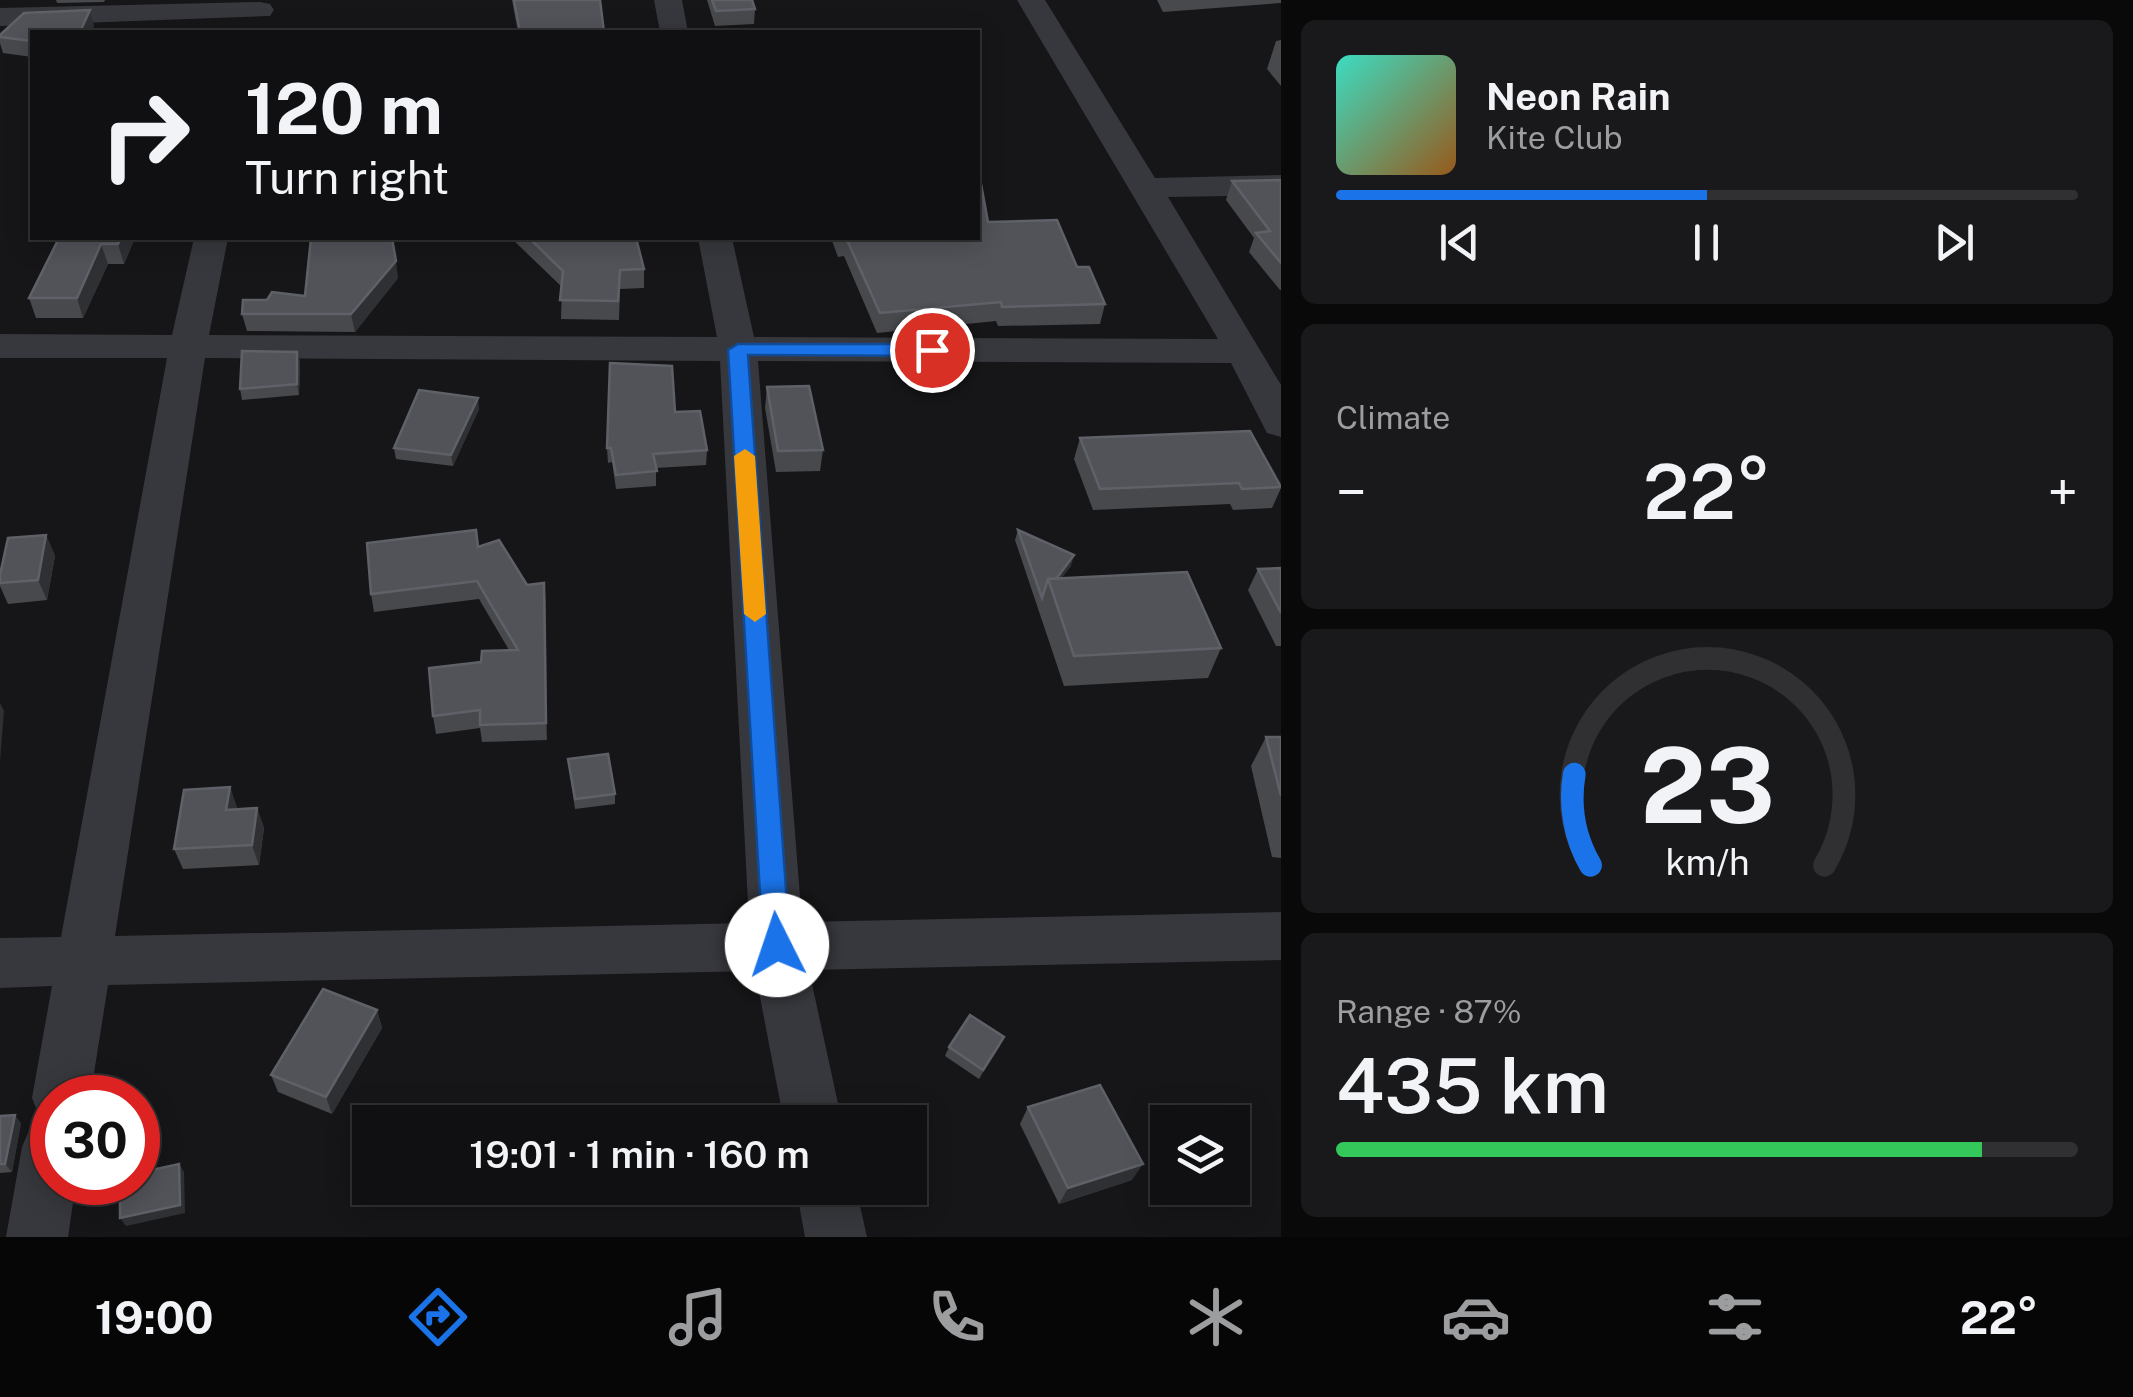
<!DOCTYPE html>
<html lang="en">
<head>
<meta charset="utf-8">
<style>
  :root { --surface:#101012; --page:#19191b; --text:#f1f3f6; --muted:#9c9d9f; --line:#303032; --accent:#1a73e8 }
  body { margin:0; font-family:"Public Sans",sans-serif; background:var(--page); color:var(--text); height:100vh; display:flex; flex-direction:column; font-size:38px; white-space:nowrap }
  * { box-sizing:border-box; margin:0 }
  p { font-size:32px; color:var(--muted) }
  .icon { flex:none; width:55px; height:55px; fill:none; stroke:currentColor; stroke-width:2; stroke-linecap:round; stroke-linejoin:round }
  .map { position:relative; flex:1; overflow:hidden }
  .sheet { display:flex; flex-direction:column; gap:20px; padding:20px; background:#09090a; width:852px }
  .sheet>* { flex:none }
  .guide { position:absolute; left:30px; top:30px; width:950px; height:210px; border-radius:0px; box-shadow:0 5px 25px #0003,0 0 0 2px var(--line); background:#101012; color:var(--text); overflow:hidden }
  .controls { position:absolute; left:1150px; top:1105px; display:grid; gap:20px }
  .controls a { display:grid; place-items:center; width:100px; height:100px; border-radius:0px; background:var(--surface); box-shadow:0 5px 25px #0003,0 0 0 2px var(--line); font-size:50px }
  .speed { position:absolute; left:30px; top:1075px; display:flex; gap:20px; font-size:50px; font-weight:700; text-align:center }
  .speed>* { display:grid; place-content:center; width:130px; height:130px; border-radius:50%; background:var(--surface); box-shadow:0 5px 25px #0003,0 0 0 2px var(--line); line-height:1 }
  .speed .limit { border:15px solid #d22; background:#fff; color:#111 }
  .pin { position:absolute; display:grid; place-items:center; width:85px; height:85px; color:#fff; margin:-42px; border:5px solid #fff; border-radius:50%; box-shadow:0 2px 10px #0007 }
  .me { position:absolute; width:110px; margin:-55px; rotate:356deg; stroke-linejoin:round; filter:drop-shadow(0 0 8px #0008) }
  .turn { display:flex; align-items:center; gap:35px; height:210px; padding:0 50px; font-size:45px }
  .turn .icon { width:130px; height:130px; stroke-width:2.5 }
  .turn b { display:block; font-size:70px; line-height:85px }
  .big { font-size:75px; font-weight:600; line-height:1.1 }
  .sheet .widget { flex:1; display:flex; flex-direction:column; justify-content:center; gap:15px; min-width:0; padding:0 35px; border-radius:15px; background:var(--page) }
  .sheet .dial { align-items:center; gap:0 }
  .dial svg { height:260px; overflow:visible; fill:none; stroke:var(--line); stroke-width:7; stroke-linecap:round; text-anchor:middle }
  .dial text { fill:var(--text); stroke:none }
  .song { display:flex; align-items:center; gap:30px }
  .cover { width:120px; height:120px; border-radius:15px; background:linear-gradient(135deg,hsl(170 70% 55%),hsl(30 70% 35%)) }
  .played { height:10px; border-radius:5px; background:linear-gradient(90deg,var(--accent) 50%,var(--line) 50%) }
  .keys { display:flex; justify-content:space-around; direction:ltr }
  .heat { display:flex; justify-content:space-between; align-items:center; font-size:55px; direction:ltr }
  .charge { height:15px; border-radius:8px; background:linear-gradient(90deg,#34c759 87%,var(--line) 0) }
  .trip { position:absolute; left:352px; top:1105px; width:575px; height:100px; border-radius:0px; background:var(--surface); box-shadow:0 5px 25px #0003,0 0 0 2px var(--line); font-weight:600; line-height:100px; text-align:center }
  .menu { display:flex; height:160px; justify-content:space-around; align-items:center; background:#060607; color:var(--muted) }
  .menu .icon { width:70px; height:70px }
  .menu .active { color:var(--accent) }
  .menu b { font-size:45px; color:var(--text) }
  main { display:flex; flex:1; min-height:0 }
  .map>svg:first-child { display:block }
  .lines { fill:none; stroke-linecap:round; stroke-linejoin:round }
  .minor { fill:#37383d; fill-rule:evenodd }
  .wall { fill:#47494d }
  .shaded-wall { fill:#2f3033 }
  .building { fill:#525359; stroke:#5f6168; stroke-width:2.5 }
  .route { fill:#1a73e8; stroke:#114b97; stroke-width:2.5 }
  .slow { fill:#f59e0b }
</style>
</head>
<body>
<main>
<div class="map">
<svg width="1281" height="1237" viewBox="0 0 1281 1237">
  <rect width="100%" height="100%" fill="#161618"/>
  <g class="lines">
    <g class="minor">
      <polygon points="654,0 682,0 688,32 660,32"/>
      <path d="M1017 0H1045L1155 178 1281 175V195L1168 197 1281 385V437L1267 433 1231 363 758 361 802 922 1281 912V960L809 970 842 1122H784L755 971 108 985 90 1098H52V1182H76L68 1237H6L22 1147 31 1126 46 1120 40 1118 32 1098 52 986 0 988V938L61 937 167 358H0V334L172 335 194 238H228L209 335 717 337 698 238H732L754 337 1218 339ZM205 358 720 361 749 923 115 936Z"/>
      <polygon points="260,2 270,4 274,10 270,16 0,26 0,8"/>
      <polygon points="796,1188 856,1188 867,1237 805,1237"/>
    </g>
  </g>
  <g class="wall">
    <polygon points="56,0 105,0 104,2 57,3"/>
    <polygon points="512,0 600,0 604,32 518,32"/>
    <polygon points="707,0 752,0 755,9 754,24 715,26"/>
    <polygon points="1157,0 1281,0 1281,3 1163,12"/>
    <polygon points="94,26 32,32 32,57 3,53 0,43 0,35"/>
    <polygon points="1281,40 1281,86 1267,69 1276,41"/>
    <polygon points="1281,180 1281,290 1280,290 1249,252 1254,238 1226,200 1232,181"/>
    <polygon points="988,222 1077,267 1105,304 1100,324 998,326 996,321 877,333 844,256 838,257 831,238 978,238"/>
    <polygon points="59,238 135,238 124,264 108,264 83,318 36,318 29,298"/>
    <polygon points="473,238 636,238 644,269 644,288 620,289 619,320 561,319 562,287 511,238 473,240"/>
    <polygon points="398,278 355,332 247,331 242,314 267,300 305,296"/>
    <polygon points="297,352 300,362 299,395 242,400 240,389"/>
    <polygon points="767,387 823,450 820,471 776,472 765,408"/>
    <polygon points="479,409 453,466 396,459 394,448"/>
    <polygon points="675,412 707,450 706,465 656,468 656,486 616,489 612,462 608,463 607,448"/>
    <polygon points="1080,438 1281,486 1281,488 1272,508 1233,510 1230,504 1093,510 1074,459"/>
    <polygon points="1018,530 1071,566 1061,578 1221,648 1208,678 1064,686 1015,540"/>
    <polygon points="46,535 55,556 47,600 8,604 0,586 0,575"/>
    <polygon points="478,547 527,585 544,583 547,740 482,742 480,728 436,734 433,716 509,650 479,599 374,612 371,594"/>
    <polygon points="1281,568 1281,646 1276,646 1248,590 1258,569"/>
    <polygon points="1266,737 1281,737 1281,858 1272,857 1251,766"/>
    <polygon points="568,759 615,794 615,804 575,809"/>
    <polygon points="230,787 237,809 257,808 264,828 259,865 183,869 174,849"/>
    <polygon points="377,1010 382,1028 332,1114 278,1092 271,1075"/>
    <polygon points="1000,1046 979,1079 945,1056 949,1047"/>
    <polygon points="1028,1107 1132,1180 1059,1204 1020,1124"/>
    <polygon points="0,1116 21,1123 12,1172 0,1173"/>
  </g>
  <g class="shaded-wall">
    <polygon points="90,10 94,26 91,32 80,32"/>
    <polygon points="121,238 135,238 124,264 118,244"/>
    <polygon points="101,244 108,264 83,318 77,298"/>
    <polygon points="396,261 398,278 355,332 351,314"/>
    <polygon points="297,352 300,362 299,395 297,384"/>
    <polygon points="478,398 479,409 453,466 451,455"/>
    <polygon points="46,535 55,556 47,600 38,580"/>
    <polygon points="1074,555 1071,566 1052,591 1050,587"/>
    <polygon points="544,583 546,601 547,740 546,723"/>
    <polygon points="0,703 4,711 0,761"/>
    <polygon points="230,787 237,807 233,829 226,810"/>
    <polygon points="257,808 264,828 259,865 252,845"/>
    <polygon points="377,1010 382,1028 332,1114 326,1097"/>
    <polygon points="1004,1037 1000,1046 979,1079 983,1070"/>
    <polygon points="15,1115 21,1123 12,1172 5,1164"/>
    <polygon points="179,1164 184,1172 185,1213 126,1226 120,1218"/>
    <polygon points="1143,1164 1132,1180 1059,1204 1068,1188"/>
  </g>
  <g class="building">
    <polygon points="514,0 600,0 604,32 520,32"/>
    <polygon points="712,0 752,0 755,9 716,11"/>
    <polygon points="90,10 80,32 32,32 32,41 0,37 0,35 24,13"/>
    <polygon points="978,168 988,222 1057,220 1077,267 1089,267 1105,304 1002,307 1001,302 880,313 846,238 978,238"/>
    <polygon points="1281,180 1281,263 1256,233 1270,231 1232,181"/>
    <polygon points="59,238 121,238 118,244 101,244 77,298 29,298"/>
    <polygon points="311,238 392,238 396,261 351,314 242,314 243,300 267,300 272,292 305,296"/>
    <polygon points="529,238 636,238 644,269 620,270 618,301 560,300 563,271"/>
    <polygon points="242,351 297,352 297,384 240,389"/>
    <polygon points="610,363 672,366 675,412 700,411 707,450 653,454 657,471 616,475 611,448 607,448"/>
    <polygon points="809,386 823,450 778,451 767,387"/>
    <polygon points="419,390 478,398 451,455 394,448"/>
    <polygon points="1250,431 1281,487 1242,489 1239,483 1100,489 1080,438"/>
    <polygon points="476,530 478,547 499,540 527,585 544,583 546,723 480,725 480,710 433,716 429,668 481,662 482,651 518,650 477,581 371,594 367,543"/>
    <polygon points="1018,530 1074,555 1056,579 1048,579 1042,598"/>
    <polygon points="46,535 38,580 0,583 0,575 8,538"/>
    <polygon points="1281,568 1281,613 1258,569"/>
    <polygon points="1187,572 1221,648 1074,656 1048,579"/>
    <polygon points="1266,737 1281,737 1281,796"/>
    <polygon points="608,754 615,794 575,799 568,759"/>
    <polygon points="230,787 226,810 257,808 252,845 174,849 184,790"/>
    <polygon points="323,989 377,1010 326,1097 271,1075"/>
    <polygon points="970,1015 1004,1037 983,1070 949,1047"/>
    <polygon points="1100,1085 1143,1164 1068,1188 1028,1107"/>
    <polygon points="15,1115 5,1164 0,1164 0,1116"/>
    <polygon points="179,1164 180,1205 120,1218 120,1182 138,1182 138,1173"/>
  </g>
  <polygon class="route" points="738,344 932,344 942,350 932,356 748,355 790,945 786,953 777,957 767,953 763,945 728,350"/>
  <polygon class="slow" points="745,449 755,456 766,614 755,622 744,614 734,456"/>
</svg>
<div class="controls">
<a><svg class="icon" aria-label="layers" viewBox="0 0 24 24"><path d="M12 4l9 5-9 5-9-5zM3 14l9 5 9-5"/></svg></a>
</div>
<div class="speed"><div class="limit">30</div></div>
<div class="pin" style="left:932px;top:350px;background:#d93025"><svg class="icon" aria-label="arrive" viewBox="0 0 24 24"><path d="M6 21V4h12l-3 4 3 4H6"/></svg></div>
<svg class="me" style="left:777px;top:945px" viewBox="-20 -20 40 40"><circle r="19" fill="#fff"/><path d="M0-13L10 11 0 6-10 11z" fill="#1a73e8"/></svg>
<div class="trip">19:01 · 1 min · 160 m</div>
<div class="guide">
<div class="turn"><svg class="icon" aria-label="right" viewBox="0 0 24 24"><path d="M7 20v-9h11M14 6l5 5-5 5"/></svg><div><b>120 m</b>Turn right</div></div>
</div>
</div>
<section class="sheet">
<div class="widget">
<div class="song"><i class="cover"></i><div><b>Neon Rain</b><p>Kite Club</p></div></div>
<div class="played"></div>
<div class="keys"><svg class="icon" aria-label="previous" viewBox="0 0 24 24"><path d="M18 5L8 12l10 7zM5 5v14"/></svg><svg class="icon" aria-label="pause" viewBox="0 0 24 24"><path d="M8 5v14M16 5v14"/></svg><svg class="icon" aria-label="next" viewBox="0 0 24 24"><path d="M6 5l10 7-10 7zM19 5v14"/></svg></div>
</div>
<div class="widget"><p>Climate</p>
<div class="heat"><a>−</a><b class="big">22°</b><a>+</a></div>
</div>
<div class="widget dial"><svg viewBox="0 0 100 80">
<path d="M14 69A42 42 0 1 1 86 69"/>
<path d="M14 69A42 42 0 0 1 9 41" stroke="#1a73e8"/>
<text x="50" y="56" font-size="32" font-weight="700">23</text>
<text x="50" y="72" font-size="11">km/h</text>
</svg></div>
<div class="widget"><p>Range · 87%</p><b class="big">435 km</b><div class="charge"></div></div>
</section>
</main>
<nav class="menu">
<b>19:00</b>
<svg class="icon active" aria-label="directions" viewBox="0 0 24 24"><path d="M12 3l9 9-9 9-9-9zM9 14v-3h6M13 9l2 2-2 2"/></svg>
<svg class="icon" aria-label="music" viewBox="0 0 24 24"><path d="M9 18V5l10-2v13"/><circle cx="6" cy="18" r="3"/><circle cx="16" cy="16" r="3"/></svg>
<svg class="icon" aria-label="phone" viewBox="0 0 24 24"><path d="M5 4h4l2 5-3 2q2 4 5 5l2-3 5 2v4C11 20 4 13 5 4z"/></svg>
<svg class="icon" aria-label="climate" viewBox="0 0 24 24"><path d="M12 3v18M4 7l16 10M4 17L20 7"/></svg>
<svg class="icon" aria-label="car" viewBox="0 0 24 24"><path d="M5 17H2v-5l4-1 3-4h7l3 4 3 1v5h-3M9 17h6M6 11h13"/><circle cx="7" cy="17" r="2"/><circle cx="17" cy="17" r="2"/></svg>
<svg class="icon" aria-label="filters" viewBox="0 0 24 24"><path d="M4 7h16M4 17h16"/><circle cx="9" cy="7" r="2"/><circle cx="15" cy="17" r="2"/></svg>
<b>22°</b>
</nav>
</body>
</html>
